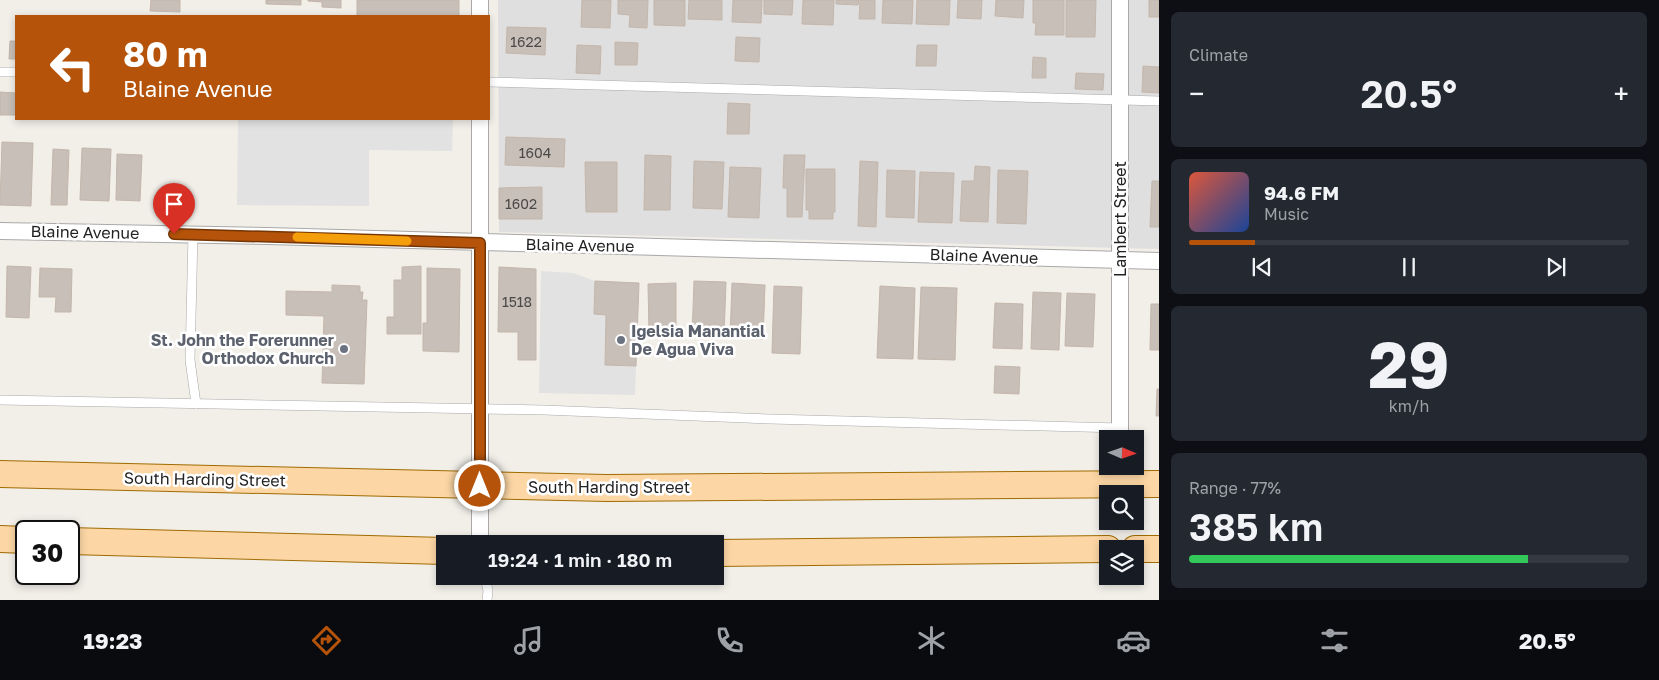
<!DOCTYPE html>
<html lang="en">
<head>
<meta charset="utf-8">
<style>
  :root { --surface:#171b24; --page:#242831; --text:#f1f3f6; --muted:#9ea1a6; --line:#363941; --accent:#b45309 }
  body { margin:0; font-family:"Golos Text",sans-serif; background:var(--page); color:var(--text); height:100vh; display:flex; flex-direction:column; font-size:19px; white-space:nowrap }
  * { box-sizing:border-box; margin:0 }
  p { font-size:16px; color:var(--muted) }
  .icon { flex:none; width:28px; height:28px; fill:none; stroke:currentColor; stroke-width:2; stroke-linecap:round; stroke-linejoin:round }
  .map { position:relative; flex:1; overflow:hidden }
  .drawer { display:flex; flex-direction:column; gap:12px; padding:12px; background:#0d0f14; width:500px }
  .drawer>* { flex:none }
  .guide { position:absolute; left:15px; top:15px; width:475px; height:105px; border-radius:0px; box-shadow:0 2px 8px #0003; background:#b45309; color:#fff; overflow:hidden }
  .needle { width:32px; rotate:92deg }
  .controls { position:absolute; left:1099px; top:430px; display:grid; gap:10px }
  .controls a { display:grid; place-items:center; width:45px; height:45px; border-radius:0px; background:var(--surface); box-shadow:0 2px 8px #0003; font-size:25px }
  .speed { position:absolute; left:15px; top:520px; display:flex; gap:10px; font-size:25px; font-weight:700; text-align:center }
  .speed>* { display:grid; place-content:center; width:65px; height:65px; border-radius:50%; background:var(--surface); box-shadow:0 2px 8px #0003; line-height:1 }
  .speed .limit { border:2px solid #111; border-radius:8px; background:#fff; color:#111 }
  .pin { position:absolute; display:grid; place-items:center; width:42px; height:42px; color:#fff; margin:-51px -21px; border-radius:50% 50% 50% 0; rotate:-45deg; box-shadow:0 0 5px #0007 }
  .pin .icon { rotate:45deg }
  .me { position:absolute; width:55px; margin:-28px; rotate:0deg; stroke-linejoin:round; filter:drop-shadow(0 0 4px #0008) }
  .turn { display:flex; align-items:center; gap:18px; height:105px; padding:0 25px; font-size:22px }
  .turn .icon { width:65px; height:65px; stroke-width:2.5 }
  .turn b { display:block; font-size:35px; line-height:42px }
  .big { font-size:38px; font-weight:600; line-height:1.1 }
  .drawer .tile { flex:1; display:flex; flex-direction:column; justify-content:center; gap:8px; min-width:0; padding:0 18px; border-radius:8px; background:var(--page) }
  .drawer .dial { align-items:center; gap:0 }
  .dial b { font-size:65px; line-height:1 }
  .song { display:flex; align-items:center; gap:15px }
  .cover { width:60px; height:60px; border-radius:8px; background:linear-gradient(135deg,hsl(10 70% 55%),hsl(220 70% 35%)) }
  .played { height:5px; border-radius:2px; background:linear-gradient(90deg,var(--accent) 15%,var(--line) 15%) }
  .keys { display:flex; justify-content:space-around; direction:ltr }
  .heat { display:flex; justify-content:space-between; align-items:center; font-size:28px; direction:ltr }
  .charge { height:8px; border-radius:4px; background:linear-gradient(90deg,#34c759 77%,var(--line) 0) }
  .trip { position:absolute; left:436px; top:535px; width:288px; height:50px; border-radius:0px; background:var(--surface); box-shadow:0 2px 8px #0003; font-weight:600; line-height:50px; text-align:center }
  .dock { display:flex; height:80px; justify-content:space-around; align-items:center; background:#090b0e; color:var(--muted) }
  .dock .icon { width:35px; height:35px }
  .dock .selected { color:var(--accent) }
  .dock b { font-size:22px; color:var(--text) }
  main { display:flex; flex:1; min-height:0 }
  .map>svg:first-child { display:block }
  .residential { fill:#e0dfdf }
  .parking { fill:#e2e2e2 }
  .building { fill:#c7bfb8; stroke:#c4b6ab }
  .lines { fill:none; stroke-linecap:round; stroke-linejoin:round }
  .lane-casing { stroke:#a9a9a9; stroke-width:10 }
  .street-casing { stroke:#a9a9a9; stroke-width:18 }
  .primary-casing { stroke:#a06b00; stroke-width:28 }
  .lane { stroke:#fff; stroke-width:9 }
  .street { stroke:#fff; stroke-width:16 }
  .primary { stroke:#fcd6a4; stroke-width:26 }
  .route-casing { stroke:#753606; stroke-width:12 }
  .route { stroke:#b45309; stroke-width:9 }
  .slow { stroke:#f59e0b; stroke-width:9 }
  .worship-dot { fill:#6b7280; stroke:#fff; stroke-width:2 }
  .labels { text-anchor:middle; dominant-baseline:central; stroke-width:5; stroke-linejoin:round; paint-order:stroke }
  .number-label { font-size:14px; fill:#4b4948 }
  .street-label { font-size:16px; fill:#222; stroke:#fff }
  .worship-label { font-size:16px; font-weight:bold; fill:#5b616d; stroke:#fff; text-anchor:start }
</style>
</head>
<body>
<main>
<div class="map">
<svg width="1159" height="600" viewBox="0 0 1159 600">
  <rect width="100%" height="100%" fill="#f2efe9"/>
  <polygon class="residential" points="498,0 1159,0 1159,249 499,232"/>
  <g class="parking">
    <polygon points="238,119 453,119 452,151 369,150 369,206 237,205"/>
    <polygon points="541,271 573,273 595,281 594,314 606,315 605,365 636,366 635,395 539,393"/>
  </g>
  <g class="building">
    <polygon points="151,0 180,0 180,12 150,11"/>
    <polygon points="266,0 301,0 301,5 266,4"/>
    <polygon points="308,0 341,0 341,8 322,7 322,2 308,1"/>
    <rect x="357" y="0" width="102" height="16"/>
    <polygon points="582,0 611,0 610,28 581,27"/>
    <polygon points="618,0 648,0 647,28 629,27 630,15 618,14"/>
    <polygon points="654,0 685,0 685,26 654,25"/>
    <polygon points="689,0 722,0 722,20 688,19"/>
    <polygon points="733,0 762,0 761,23 732,22"/>
    <polygon points="764,0 793,0 792,15 764,14"/>
    <polygon points="803,0 834,0 833,25 802,24"/>
    <polygon points="836,0 859,0 858,5 836,4"/>
    <polygon points="860,0 875,0 875,19 859,19"/>
    <polygon points="883,0 913,0 912,24 882,23"/>
    <polygon points="917,0 950,0 949,25 916,24"/>
    <polygon points="958,0 982,0 981,19 957,18"/>
    <polygon points="996,0 1024,0 1023,18 995,16"/>
    <polygon points="1033,0 1064,0 1064,35 1035,35 1036,23 1033,23"/>
    <polygon points="1066,0 1096,0 1095,37 1066,37"/>
    <rect x="1149" y="0" width="10" height="17"/>
    <polygon points="507,27 546,28 545,55 506,53"/>
    <polygon points="736,37 760,38 759,62 735,61"/>
    <polygon points="10,41 16,41 16,59 9,59"/>
    <polygon points="615,42 638,43 637,65 615,65"/>
    <polygon points="577,45 601,46 600,74 576,73"/>
    <polygon points="917,45 937,45 936,66 916,66"/>
    <polygon points="1033,57 1046,58 1046,78 1032,78"/>
    <polygon points="1143,66 1159,67 1159,93 1142,92"/>
    <polygon points="1076,73 1104,74 1103,90 1075,89"/>
    <polygon points="0,92 16,93 16,115 0,115"/>
    <polygon points="728,103 750,104 749,134 727,134"/>
    <polygon points="506,137 565,139 564,167 505,165"/>
    <polygon points="2,142 33,143 31,206 0,205"/>
    <polygon points="82,148 111,149 109,201 80,200"/>
    <polygon points="53,149 69,150 67,205 51,205"/>
    <polygon points="117,154 142,155 140,201 116,200"/>
    <polygon points="645,155 671,156 670,210 644,210"/>
    <polygon points="784,155 805,155 802,217 787,217 787,188 783,188"/>
    <polygon points="694,161 724,162 722,209 693,208"/>
    <polygon points="860,161 878,162 876,227 858,226"/>
    <polygon points="585,162 617,162 617,212 586,212"/>
    <polygon points="975,166 990,167 988,222 960,221 962,181 974,181"/>
    <polygon points="730,167 761,168 759,218 728,217"/>
    <polygon points="806,169 835,169 835,212 833,212 833,219 809,219 809,210 806,210"/>
    <polygon points="887,170 915,171 914,218 886,217"/>
    <polygon points="998,170 1028,171 1026,224 997,223"/>
    <polygon points="920,172 954,173 952,223 918,222"/>
    <polygon points="1152,181 1159,181 1159,227 1150,227"/>
    <polygon points="542,187 542,219 499,219 499,188"/>
    <polygon points="7,266 31,267 29,318 6,317"/>
    <polygon points="421,266 421,334 387,334 387,317 394,317 394,280 402,280 402,267"/>
    <polygon points="499,267 536,269 536,360 518,360 518,332 498,332"/>
    <polygon points="40,268 72,269 71,312 55,312 56,297 39,297"/>
    <polygon points="427,268 460,269 459,352 423,351 423,323 427,323"/>
    <polygon points="595,281 639,283 636,366 605,365 606,315 594,314"/>
    <polygon points="694,281 726,282 724,337 692,336"/>
    <polygon points="676,283 676,333 649,333 648,284"/>
    <polygon points="732,283 765,285 763,339 730,338"/>
    <polygon points="332,285 360,286 360,292 363,292 362,300 367,300 364,384 322,383 324,316 286,315 286,291 332,292"/>
    <polygon points="774,286 802,287 800,354 772,353"/>
    <polygon points="880,286 915,288 913,359 877,358"/>
    <polygon points="921,287 957,288 955,360 918,359"/>
    <polygon points="1033,292 1061,293 1059,350 1031,349"/>
    <polygon points="1067,293 1095,294 1093,347 1065,346"/>
    <polygon points="995,303 1023,304 1022,349 993,348"/>
    <polygon points="1151,304 1159,304 1159,350 1150,350"/>
    <polygon points="995,366 1020,367 1019,394 994,393"/>
    <polygon points="1157,389 1159,389 1159,416 1156,416"/>
  </g>
  <g class="lines">
    <g class="lane-casing">
      <g id="lane">
        <polyline points="0,72 16,72"/>
        <polyline points="489,82 1159,101"/>
        <polyline points="193,234 190,360 196,404"/>
        <polyline points="0,400 544,410 770,419 1120,428"/>
        <polyline points="485,576 488,591 487,600"/>
      </g>
    </g>
    <g class="street-casing">
      <g id="street">
        <polyline points="480,0 480,16"/>
        <polyline points="1120,0 1120,439"/>
        <polyline points="480,119 480,544"/>
        <polyline points="0,231 268,236 1159,261"/>
        <polyline points="1120,466 1120,484"/>
      </g>
    </g>
    <g class="primary-casing">
      <g id="primary">
        <polyline points="0,474 607,488 1159,484"/>
        <polyline points="0,539 26,540"/>
        <polyline points="69,541 445,551"/>
        <polyline points="1135,549 1159,549"/>
        <polyline points="715,553 1108,549"/>
      </g>
    </g>
    <use href="#lane" class="lane"/>
    <use href="#street" class="street"/>
    <use href="#primary" class="primary"/>
  </g>
  <g class="lines">
    <g class="route-casing">
      <polyline id="route" points="174,234 480,243 480,486"/>
    </g>
    <use href="#route" class="route"/>
    <polyline class="slow" points="297,237 407,241"/>
  </g>
  <g class="worship-dot">
    <circle cx="621" cy="340" r="5"/>
    <circle cx="344" cy="349" r="5"/>
  </g>
  <g class="labels">
    <g class="number-label">
      <text x="526" y="41">1622</text>
      <text x="535" y="152">1604</text>
      <text x="521" y="203">1602</text>
      <text x="517" y="301">1518</text>
    </g>
    <g class="street-label">
      <text transform="translate(1120 219) rotate(-90)">Lambert Street</text>
      <text transform="translate(85 232) rotate(1)">Blaine Avenue</text>
      <text transform="translate(580 245) rotate(1)">Blaine Avenue</text>
      <text transform="translate(984 256) rotate(2)">Blaine Avenue</text>
      <text transform="translate(205 479) rotate(1)">South Harding Street</text>
      <text x="609" y="487">South Harding Street</text>
    </g>
    <g class="worship-label">
      <text x="631" y="331">Igelsia Manantial<tspan x="631" dy="18">De Agua Viva</tspan></text>
      <text x="334" y="340" text-anchor="end">St. John the Forerunner<tspan x="334" dy="18">Orthodox Church</tspan></text>
    </g>
  </g>
</svg>
<div class="controls">
<a><svg class="needle" viewBox="-14 -14 28 28"><path d="M0-13l5 13h-10z" fill="#e53935"/><path d="M0 13l5-13h-10z" fill="#9ea1a6"/></svg></a>
<a><svg class="icon" aria-label="search" viewBox="0 0 24 24"><circle cx="10" cy="10" r="6"/><path d="M15 15l6 6"/></svg></a>
<a><svg class="icon" aria-label="layers" viewBox="0 0 24 24"><path d="M12 4l9 5-9 5-9-5zM3 14l9 5 9-5"/></svg></a>
</div>
<div class="speed"><div class="limit">30</div></div>
<div class="pin" style="left:174px;top:234px;background:#d93025"><svg class="icon" aria-label="arrive" viewBox="0 0 24 24"><path d="M6 21V4h12l-3 4 3 4H6"/></svg></div>
<svg class="me" style="left:480px;top:486px" viewBox="-20 -20 40 40"><circle r="17" fill="#b45309" stroke="#fff" stroke-width="3"/><path d="M0-11L8 9 0 5-8 9z" fill="#fff"/></svg>
<div class="trip">19:24 · 1 min · 180 m</div>
<div class="guide">
<div class="turn"><svg class="icon" aria-label="left" viewBox="0 0 24 24"><path d="M17 20v-9H6M10 6l-5 5 5 5"/></svg><div><b>80 m</b>Blaine Avenue</div></div>
</div>
</div>
<section class="drawer">
<div class="tile"><p>Climate</p>
<div class="heat"><a>−</a><b class="big">20.5°</b><a>+</a></div>
</div>
<div class="tile">
<div class="song"><i class="cover"></i><div><b>94.6 FM</b><p>Music</p></div></div>
<div class="played"></div>
<div class="keys"><svg class="icon" aria-label="previous" viewBox="0 0 24 24"><path d="M18 5L8 12l10 7zM5 5v14"/></svg><svg class="icon" aria-label="pause" viewBox="0 0 24 24"><path d="M8 5v14M16 5v14"/></svg><svg class="icon" aria-label="next" viewBox="0 0 24 24"><path d="M6 5l10 7-10 7zM19 5v14"/></svg></div>
</div>
<div class="tile dial"><b>29</b><p>km/h</p></div>
<div class="tile"><p>Range · 77%</p><b class="big">385 km</b><div class="charge"></div></div>
</section>
</main>
<nav class="dock">
<b>19:23</b>
<svg class="icon selected" aria-label="directions" viewBox="0 0 24 24"><path d="M12 3l9 9-9 9-9-9zM9 14v-3h6M13 9l2 2-2 2"/></svg>
<svg class="icon" aria-label="music" viewBox="0 0 24 24"><path d="M9 18V5l10-2v13"/><circle cx="6" cy="18" r="3"/><circle cx="16" cy="16" r="3"/></svg>
<svg class="icon" aria-label="phone" viewBox="0 0 24 24"><path d="M5 4h4l2 5-3 2q2 4 5 5l2-3 5 2v4C11 20 4 13 5 4z"/></svg>
<svg class="icon" aria-label="climate" viewBox="0 0 24 24"><path d="M12 3v18M4 7l16 10M4 17L20 7"/></svg>
<svg class="icon" aria-label="car" viewBox="0 0 24 24"><path d="M5 17H2v-5l4-1 3-4h7l3 4 3 1v5h-3M9 17h6M6 11h13"/><circle cx="7" cy="17" r="2"/><circle cx="17" cy="17" r="2"/></svg>
<svg class="icon" aria-label="filters" viewBox="0 0 24 24"><path d="M4 7h16M4 17h16"/><circle cx="9" cy="7" r="2"/><circle cx="15" cy="17" r="2"/></svg>
<b>20.5°</b>
</nav>
</body>
</html>
